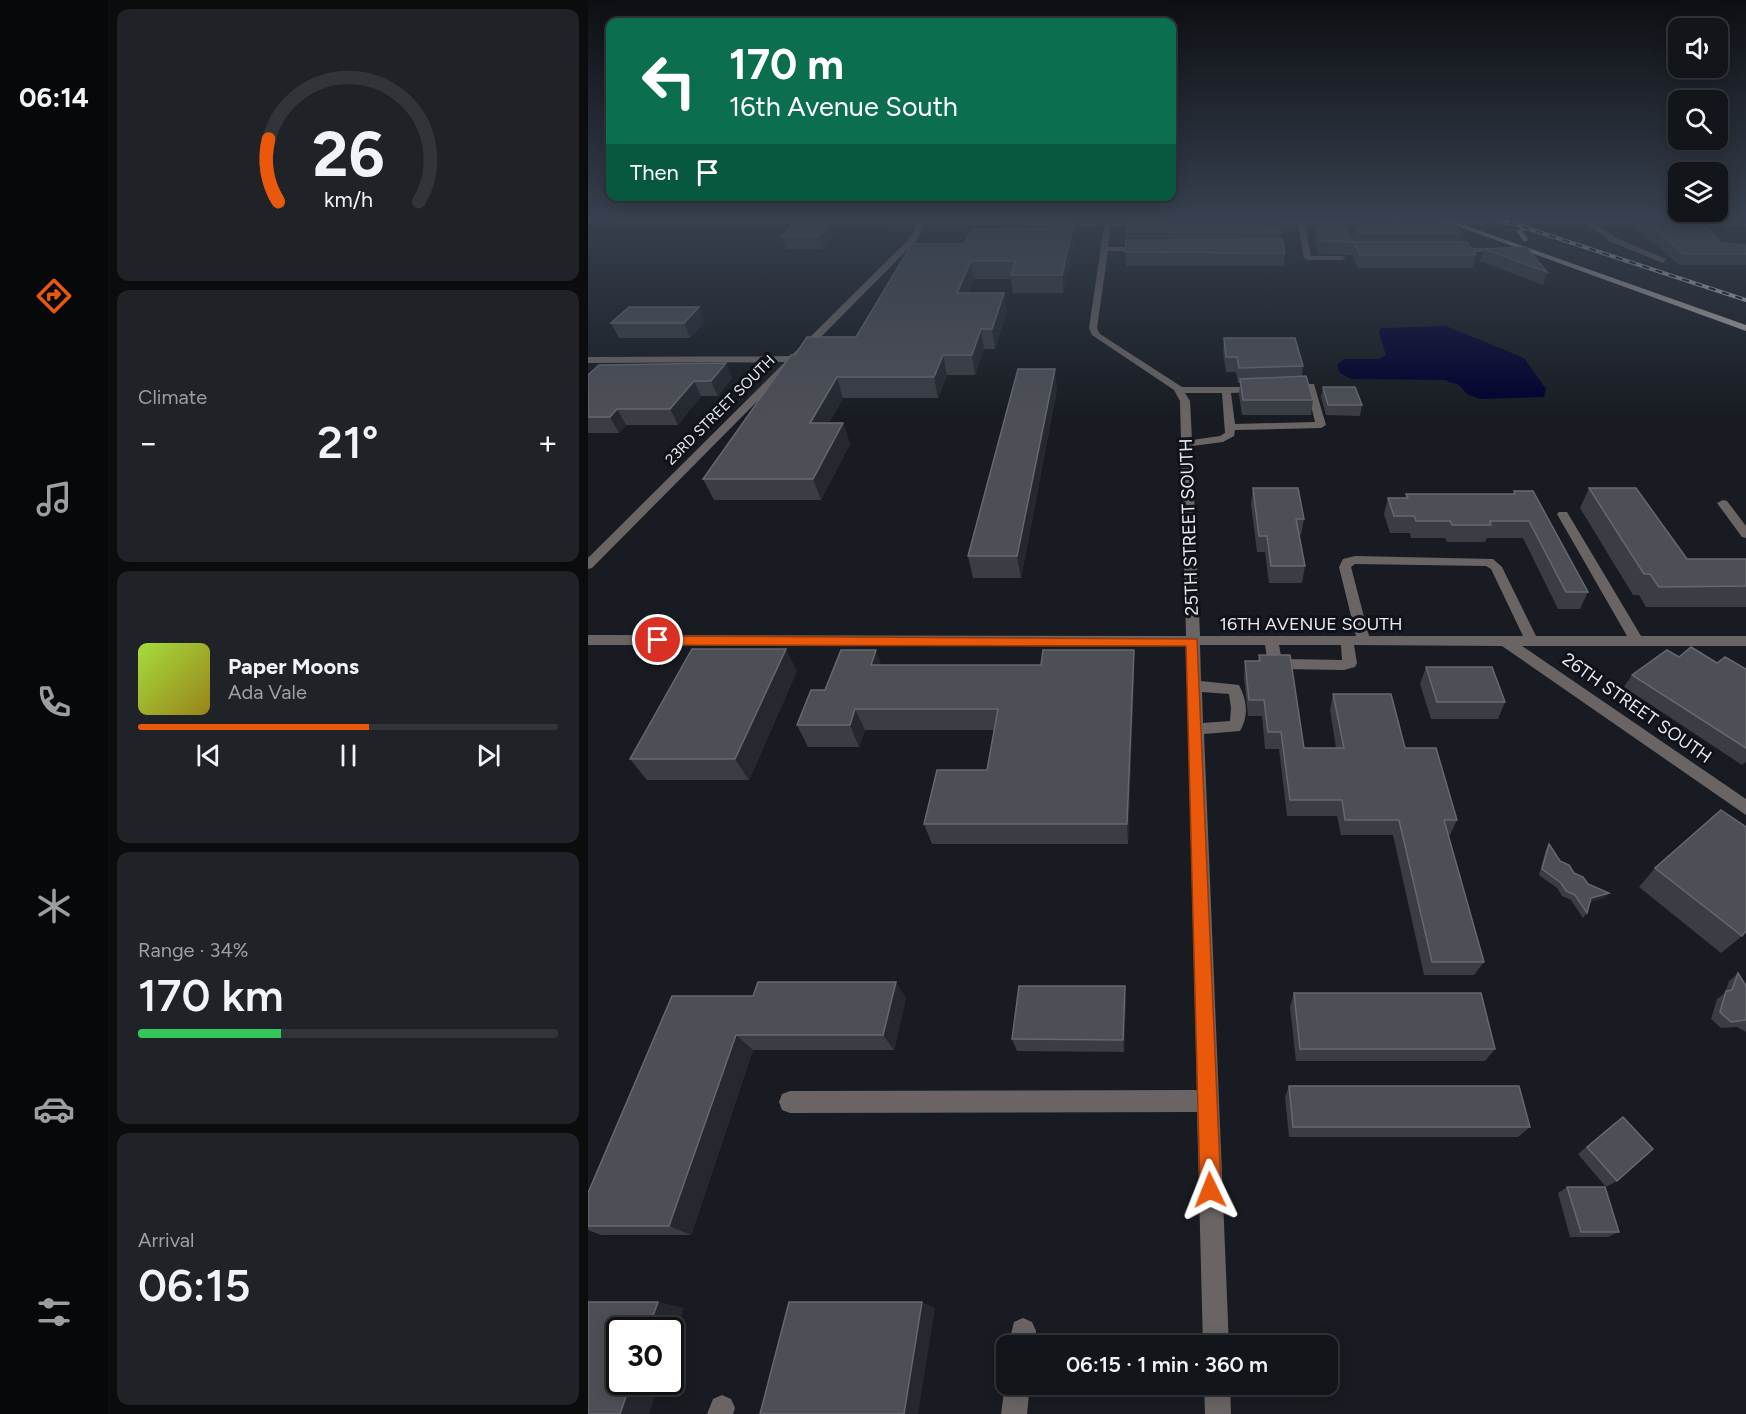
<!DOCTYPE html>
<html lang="en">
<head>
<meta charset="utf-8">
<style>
  :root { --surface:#12151a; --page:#1f2227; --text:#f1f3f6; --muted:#9c9fa2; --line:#313439; --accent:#ea580c }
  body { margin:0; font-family:Figtree,sans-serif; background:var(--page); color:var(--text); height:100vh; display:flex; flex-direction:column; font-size:22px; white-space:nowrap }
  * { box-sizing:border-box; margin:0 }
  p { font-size:20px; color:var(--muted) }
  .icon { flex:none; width:33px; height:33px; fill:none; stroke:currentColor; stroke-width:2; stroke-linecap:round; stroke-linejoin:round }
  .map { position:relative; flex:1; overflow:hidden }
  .details { display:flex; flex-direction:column; gap:9px; padding:9px; background:#0a0c0e; width:480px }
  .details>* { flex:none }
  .top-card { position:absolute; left:18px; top:18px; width:570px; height:183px; border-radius:12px; box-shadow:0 3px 15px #0003,0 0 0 2px var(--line); background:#0b6e4f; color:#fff; overflow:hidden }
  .buttons { position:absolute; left:1080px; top:18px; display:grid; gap:12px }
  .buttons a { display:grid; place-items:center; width:60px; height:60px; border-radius:12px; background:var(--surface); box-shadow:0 3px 15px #0003,0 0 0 2px var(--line); font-size:30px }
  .speed { position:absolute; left:18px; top:1317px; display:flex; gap:12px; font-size:30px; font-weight:700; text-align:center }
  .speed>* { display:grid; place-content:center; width:78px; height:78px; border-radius:50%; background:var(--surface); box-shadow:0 3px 15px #0003,0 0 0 2px var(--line); line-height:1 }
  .speed .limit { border:3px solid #111; border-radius:9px; background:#fff; color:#111 }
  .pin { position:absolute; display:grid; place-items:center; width:51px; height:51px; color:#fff; margin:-26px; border:3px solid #fff; border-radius:50%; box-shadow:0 2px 6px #0007 }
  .me { position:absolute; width:66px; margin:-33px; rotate:358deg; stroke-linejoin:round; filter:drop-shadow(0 0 4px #0008) }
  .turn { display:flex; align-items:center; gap:21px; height:126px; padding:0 24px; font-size:27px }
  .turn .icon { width:78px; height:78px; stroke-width:2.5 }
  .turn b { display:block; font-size:42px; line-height:51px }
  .then { display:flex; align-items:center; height:57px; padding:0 24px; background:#0003; gap:12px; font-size:22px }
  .big { font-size:45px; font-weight:600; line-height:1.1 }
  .details .widget { flex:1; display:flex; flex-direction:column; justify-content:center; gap:9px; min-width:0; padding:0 21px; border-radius:12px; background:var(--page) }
  .details .dial { align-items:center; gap:0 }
  .dial svg { height:156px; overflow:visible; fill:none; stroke:var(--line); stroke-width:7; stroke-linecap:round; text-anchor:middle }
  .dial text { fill:var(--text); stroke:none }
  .song { display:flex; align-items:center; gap:18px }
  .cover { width:72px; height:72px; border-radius:9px; background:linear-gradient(135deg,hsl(80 70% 55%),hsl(50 70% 35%)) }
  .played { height:6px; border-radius:3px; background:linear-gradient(90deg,var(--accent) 55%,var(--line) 55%) }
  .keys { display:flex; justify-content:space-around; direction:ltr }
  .heat { display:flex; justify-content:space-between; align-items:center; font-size:33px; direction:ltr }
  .charge { height:9px; border-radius:4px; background:linear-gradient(90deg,#34c759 34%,var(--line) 0) }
  .trip { position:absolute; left:408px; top:1335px; width:342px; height:60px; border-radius:12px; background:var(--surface); box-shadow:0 3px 15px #0003,0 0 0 2px var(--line); font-weight:600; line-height:60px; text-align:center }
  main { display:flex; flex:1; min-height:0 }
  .menu { display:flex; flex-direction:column; width:108px; justify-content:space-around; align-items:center; background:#07080a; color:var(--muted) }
  .menu .icon { width:42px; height:42px }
  .menu .selected { color:var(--accent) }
  .menu b { font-size:27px; color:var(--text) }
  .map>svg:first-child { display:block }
  .water { fill:#00002e }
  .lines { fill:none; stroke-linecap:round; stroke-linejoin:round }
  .minor { fill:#6a6564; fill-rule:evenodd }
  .major { fill:#bab1af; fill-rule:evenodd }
  .rail-casing { stroke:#cfd1d6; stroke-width:4 }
  .rail { stroke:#0f1319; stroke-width:2; stroke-dasharray:7; stroke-linecap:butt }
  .wall { fill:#3a3d44 }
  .shaded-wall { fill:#25282f }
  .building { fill:#4d4f56; stroke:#65686e; stroke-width:1.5 }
  .route { fill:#ea580c; stroke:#983908; stroke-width:1.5 }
  .labels { text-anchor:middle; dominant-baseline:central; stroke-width:6; stroke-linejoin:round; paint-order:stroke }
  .far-street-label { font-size:15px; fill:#e7e9ed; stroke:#0f1319 }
  .street-label { font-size:18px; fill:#e7e9ed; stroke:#0f1319 }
</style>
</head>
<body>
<main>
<nav class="menu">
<b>06:14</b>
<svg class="icon selected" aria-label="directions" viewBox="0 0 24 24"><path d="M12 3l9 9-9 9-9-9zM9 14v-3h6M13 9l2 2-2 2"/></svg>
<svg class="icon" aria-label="music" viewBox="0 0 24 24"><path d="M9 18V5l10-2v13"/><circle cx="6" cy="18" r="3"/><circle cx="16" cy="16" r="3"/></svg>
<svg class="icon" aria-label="phone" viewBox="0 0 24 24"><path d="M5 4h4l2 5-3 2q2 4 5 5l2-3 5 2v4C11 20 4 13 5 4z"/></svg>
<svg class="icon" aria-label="climate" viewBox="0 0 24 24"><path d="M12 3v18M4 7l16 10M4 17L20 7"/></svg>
<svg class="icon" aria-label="car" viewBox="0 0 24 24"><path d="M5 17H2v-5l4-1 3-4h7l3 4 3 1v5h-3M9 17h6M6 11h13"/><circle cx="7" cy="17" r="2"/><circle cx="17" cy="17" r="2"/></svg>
<svg class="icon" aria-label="filters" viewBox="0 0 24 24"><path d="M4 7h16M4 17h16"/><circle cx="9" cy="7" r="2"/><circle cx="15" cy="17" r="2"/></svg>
</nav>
<section class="details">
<div class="widget dial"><svg viewBox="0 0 100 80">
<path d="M14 69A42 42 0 1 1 86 69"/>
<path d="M14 69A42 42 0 0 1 9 37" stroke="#ea580c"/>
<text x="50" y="56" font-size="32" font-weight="700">26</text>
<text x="50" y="72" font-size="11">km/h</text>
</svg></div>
<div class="widget"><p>Climate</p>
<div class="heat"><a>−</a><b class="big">21°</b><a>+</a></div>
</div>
<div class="widget">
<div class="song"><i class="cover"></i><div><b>Paper Moons</b><p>Ada Vale</p></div></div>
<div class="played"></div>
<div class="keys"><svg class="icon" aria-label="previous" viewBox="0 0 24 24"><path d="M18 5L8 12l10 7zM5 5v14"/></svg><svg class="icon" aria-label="pause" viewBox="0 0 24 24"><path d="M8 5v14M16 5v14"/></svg><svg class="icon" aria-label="next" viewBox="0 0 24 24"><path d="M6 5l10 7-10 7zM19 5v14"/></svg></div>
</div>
<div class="widget"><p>Range · 34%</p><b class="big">170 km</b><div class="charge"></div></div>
<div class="widget"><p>Arrival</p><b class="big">06:15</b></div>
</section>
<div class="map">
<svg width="1158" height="1414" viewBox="0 0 1158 1414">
  <rect width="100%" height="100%" fill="#181c22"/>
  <polygon class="water" points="858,326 936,358 958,389 956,397 892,399 879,394 871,385 856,380 763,379 752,373 749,365 756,359 791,359 798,355 791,333 793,328"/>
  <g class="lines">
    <g class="minor">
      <path d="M0 219 560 223 558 226H523L520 247H558L562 249 558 251H520L509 328 512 334 594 387H673L675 389 670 392 643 393 647 424 727 422 719 389 700 390 695 387 700 384H726L738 425 733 428 647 430 646 436 635 442 604 446 612 636H768L751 567 755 559 767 556 905 559 914 567 948 636H1039L969 514 971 512H979L1053 636H1158V646H934L1158 799V815L914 646 766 645 769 663 767 667 756 670 695 669 679 658 677 645H612L613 681 651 685C659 700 661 716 652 731L616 734 641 1346H615L609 1112 202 1113 194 1110 191 1102 194 1094 202 1091 609 1090 598 645H0V635L598 636 592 401 586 390 504 335 501 328 516 226 336 225 328 241 4 568 0 569V558L197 362 0 363V357L203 356 322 238 329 225 0 223ZM597 393H634L637 433 632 436 604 440 602 401ZM767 564 898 566 903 569 935 636H781L763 567ZM691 645H753L754 660 698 659 693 656ZM614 692 641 694 643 708 642 721 615 723Z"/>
      <polygon points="918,219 1158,222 1158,226 1008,224 1029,238 1078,259 1075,263 1023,242 999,224 837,225 834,223 837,221"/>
      <polygon points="669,221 789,221 792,223 789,225 717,225 723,256 754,256 758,258 754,260 720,260 716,258 710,225 667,224"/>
      <polygon points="865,248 894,248 898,250 894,252 862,252"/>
      <polygon points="1135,500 1139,501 1158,526 1158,538 1154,537 1129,503"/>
      <polygon points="435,1318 444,1322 448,1331 446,1346 420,1346 426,1322"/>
      <polygon points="418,1377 418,1384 442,1384 439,1414 413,1414"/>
      <polygon points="616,1384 642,1384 643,1414 617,1414"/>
      <polygon points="134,1395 143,1399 147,1408 145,1414 119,1414 125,1399"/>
    </g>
    <g class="major">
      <polygon points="808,218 819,218 794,225 791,223"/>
      <polygon points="847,218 856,218 1158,325 1158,331"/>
      <polygon points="936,226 941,227 935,232 940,240 936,242 928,231"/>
    </g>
    <g class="rail-casing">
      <g id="rail">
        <polyline points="908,218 1158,300"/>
        <polyline points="0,222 6,218"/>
      </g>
    </g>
    <use href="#rail" class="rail"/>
  </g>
  <g class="wall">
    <polygon points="1037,218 1092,218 1098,223 1133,243 1158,245 1158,265 1091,265 1047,227 1050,219"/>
    <polygon points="769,221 857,224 873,233 871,242 888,255 885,268 770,268 764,255 731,254 726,240 728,227 769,242 767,234"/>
    <polygon points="485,227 486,244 475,293 425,293 423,279 386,279 380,293 419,311 407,349 396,349 387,375 359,375 350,398 255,398 241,423 255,423 262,444 233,500 126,500 115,479 207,355 268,337 376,244"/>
    <polygon points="539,232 692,232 691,239 697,253 696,266 538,266 537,252 539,240"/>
    <polygon points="247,233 235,249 198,249 194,236"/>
    <polygon points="896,249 959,272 955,285 892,261"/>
    <polygon points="117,322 102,338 31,338 23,323"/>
    <polygon points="636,338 715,366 714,376 725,400 723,415 654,415 651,395 652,383 650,383 648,372 638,372 635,353"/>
    <polygon points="138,363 144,378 130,396 113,396 90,425 38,425 31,433 0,433 0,375"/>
    <polygon points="735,387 774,405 772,416 738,415 733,397"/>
    <polygon points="469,389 433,578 385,578 380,556"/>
    <polygon points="665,488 716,519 713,535 711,535 717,566 714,583 681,583 677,552 669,552 663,504"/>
    <polygon points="1001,488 1099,559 1158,559 1158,607 1058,607 1051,595 1045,595 992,508"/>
    <polygon points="926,491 1000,592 992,609 970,609 935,538 899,538 897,542 859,542 857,538 823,538 822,533 802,533 796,514 800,498 817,498 818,494 925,494"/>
    <polygon points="671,655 716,748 748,748 742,710 745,694 817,748 869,820 862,835 860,835 896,962 886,975 836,975 805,835 753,835 749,816 699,816 691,749 677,749 674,716 660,716 656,677 657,661 670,661"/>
    <polygon points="1091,657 1129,663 1158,669 1158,762 1154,765 1036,687 1044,675"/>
    <polygon points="294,665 546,671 540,844 344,844 336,824 399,770 406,730 277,730 271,747 220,747 209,725 237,690"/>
    <polygon points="838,667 917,702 910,719 843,719 832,684"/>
    <polygon points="209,671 161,780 59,780 42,759"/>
    <polygon points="961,844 972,861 986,873 1000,884 1021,893 1016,898 1002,902 999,913 995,918 983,900 974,896 969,888 951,875 958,849"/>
    <polygon points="1067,868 1154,936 1133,953 1051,887"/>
    <polygon points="1150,973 1158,986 1158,1032 1149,1027 1133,1028 1123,1019 1129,999 1137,993 1141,981"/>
    <polygon points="706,993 907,1049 897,1061 708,1061 702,1007"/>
    <polygon points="84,996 318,998 306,1050 165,1050 103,1235 13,1235 0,1230 0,1193"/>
    <polygon points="538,999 536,1052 429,1051 424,1039"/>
    <polygon points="701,1086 942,1127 930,1137 701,1137 697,1097"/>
    <polygon points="1035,1117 1029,1181 1018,1187 990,1154 1025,1124"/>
    <polygon points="979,1187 1031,1232 1020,1237 982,1237 970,1193"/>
  </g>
  <g class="shaded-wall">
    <polygon points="244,221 247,233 235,249 231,236"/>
    <polygon points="485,227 486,244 475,293 474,275"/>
    <polygon points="383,261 386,279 373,311 369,293"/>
    <polygon points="416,293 419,311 407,349 404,329"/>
    <polygon points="111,307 117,322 102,338 96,323"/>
    <polygon points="393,329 396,349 387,375 384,355"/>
    <polygon points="355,355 359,375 350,398 346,377"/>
    <polygon points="138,363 144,378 130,396 123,381"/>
    <polygon points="467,369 469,389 433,578 429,556"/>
    <polygon points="249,377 255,398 229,444 222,423"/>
    <polygon points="106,381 113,396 90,425 82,409"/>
    <polygon points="29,409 38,425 31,433 22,417"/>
    <polygon points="255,423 262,444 233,500 225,479"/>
    <polygon points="198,649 209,671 161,780 147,759"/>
    <polygon points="288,650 296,672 283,665"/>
    <polygon points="546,650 546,671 540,844 539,824"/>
    <polygon points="267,709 277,730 271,747 262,725"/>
    <polygon points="1021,893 1016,898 999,903 1003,898"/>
    <polygon points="308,982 318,998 306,1050 295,1035"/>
    <polygon points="537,986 538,999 536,1052 535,1040"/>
    <polygon points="148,1035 165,1050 103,1235 81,1226"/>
    <polygon points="70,1302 96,1308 82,1349 82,1330 60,1330"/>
    <polygon points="334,1302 347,1308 330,1414 316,1414"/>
    <polygon points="43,1382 72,1382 61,1414 32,1414"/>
  </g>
  <g class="building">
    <polygon points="1054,218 1092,218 1098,223 1108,223 1115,228 1120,228 1133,243 1158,245 1158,254 1096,254"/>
    <polygon points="688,219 692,232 539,232 540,220"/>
    <polygon points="208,221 244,221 231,236 194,236"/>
    <polygon points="769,221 855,221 857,224 867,224 873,233 772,233"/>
    <polygon points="485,227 474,275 423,275 428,261 383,261 369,293 416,293 404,329 393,329 384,355 355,355 346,377 249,377 222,423 255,423 225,479 115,479 203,355 207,355 219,337 268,337 324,244 376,244 383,230"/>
    <polygon points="728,227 757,227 762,238 768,242 879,242 888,255 772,255 766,242 733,241"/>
    <polygon points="694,239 697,253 537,252 538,240"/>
    <polygon points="938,247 959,272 896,249"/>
    <polygon points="41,307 111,307 96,323 23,323"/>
    <polygon points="636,338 707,338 715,366 651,368 649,357 638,357"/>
    <polygon points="138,363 123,381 106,381 82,409 29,409 22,417 0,417 0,375 11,365"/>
    <polygon points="430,369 467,369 429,556 380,556"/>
    <polygon points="718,376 725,400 655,400 652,379"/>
    <polygon points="735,387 767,387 774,405 740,405"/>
    <polygon points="665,488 710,488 716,519 708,519 717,566 683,566 679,536 671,536"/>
    <polygon points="1001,488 1048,488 1099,559 1158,559 1158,586 1071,587 1062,574 1056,574"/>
    <polygon points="926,491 945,491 1000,592 978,592 941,521 902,521 903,525 864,525 862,521 828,521 826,516 806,516 800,498 820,498 818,494 927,494"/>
    <polygon points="1103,647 1129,663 1137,657 1158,669 1158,748 1044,675 1079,650 1091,657"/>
    <polygon points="104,649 198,649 147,759 42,759"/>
    <polygon points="253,650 288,650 283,665 453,665 455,650 546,650 539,824 336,824 349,770 399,770 410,709 267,709 262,725 209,725 223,690 237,690"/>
    <polygon points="671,655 702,655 716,748 756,748 745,694 803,694 817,748 848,748 869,820 856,820 896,962 844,962 811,820 757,820 754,800 702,800 693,732 680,732 676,700 661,700 657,661 672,661"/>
    <polygon points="838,667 904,667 917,702 849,702"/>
    <polygon points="1133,810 1158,827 1158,931 1154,936 1067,868"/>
    <polygon points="961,844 972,861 981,865 986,873 995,877 1000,884 1021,893 1003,898 999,913 987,895 978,891 973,883 954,869"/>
    <polygon points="1150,973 1158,986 1158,1020 1143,1022 1132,1012 1138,991 1144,990"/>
    <polygon points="170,982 308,982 295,1035 148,1035 81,1226 0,1226 0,1193 84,996 165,996"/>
    <polygon points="431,986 537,986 535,1040 424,1039"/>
    <polygon points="706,993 893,993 907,1049 712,1049"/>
    <polygon points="701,1086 931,1086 942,1127 705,1127"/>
    <polygon points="1035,1117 1065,1149 1029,1181 999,1147"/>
    <polygon points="979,1187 1017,1187 1031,1232 993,1232"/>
    <polygon points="0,1302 70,1302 60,1330 32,1330 32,1382 43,1382 32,1414 0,1414"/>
    <polygon points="201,1302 334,1302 316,1414 172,1414"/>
  </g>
  <linearGradient id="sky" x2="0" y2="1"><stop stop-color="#0d0f13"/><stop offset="0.52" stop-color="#37404f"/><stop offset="1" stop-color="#37404f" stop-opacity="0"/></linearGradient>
  <rect width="1158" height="416" fill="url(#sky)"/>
  <polygon class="route" points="70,636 609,639 633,1190 630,1197 622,1200 615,1197 612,1190 598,646 70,645 63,640"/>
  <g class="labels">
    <g class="far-street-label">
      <text transform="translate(132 410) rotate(-45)">23RD STREET SOUTH</text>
    </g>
    <g class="street-label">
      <text transform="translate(601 527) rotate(-92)">25TH STREET SOUTH</text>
      <text x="723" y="624">16TH AVENUE SOUTH</text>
      <text transform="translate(1049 708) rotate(35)">26TH STREET SOUTH</text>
    </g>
  </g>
</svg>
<div class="buttons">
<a><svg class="icon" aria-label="sound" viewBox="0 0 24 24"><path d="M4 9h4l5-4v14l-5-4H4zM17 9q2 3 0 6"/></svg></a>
<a><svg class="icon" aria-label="search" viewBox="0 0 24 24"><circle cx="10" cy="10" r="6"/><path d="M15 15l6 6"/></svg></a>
<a><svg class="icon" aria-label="layers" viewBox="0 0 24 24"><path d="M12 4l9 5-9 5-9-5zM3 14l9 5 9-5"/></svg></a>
</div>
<div class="speed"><div class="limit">30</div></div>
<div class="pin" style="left:70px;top:640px;background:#d93025"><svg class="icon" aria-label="arrive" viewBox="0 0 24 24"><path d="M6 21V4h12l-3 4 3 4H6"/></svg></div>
<svg class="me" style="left:622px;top:1190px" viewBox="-20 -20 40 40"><path d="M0-17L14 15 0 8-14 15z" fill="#ea580c" stroke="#fff" stroke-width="4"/></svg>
<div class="trip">06:15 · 1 min · 360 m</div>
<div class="top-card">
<div class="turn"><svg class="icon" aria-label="left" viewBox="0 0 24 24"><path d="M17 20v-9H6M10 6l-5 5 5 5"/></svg><div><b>170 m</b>16th Avenue South</div></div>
<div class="then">Then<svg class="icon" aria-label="arrive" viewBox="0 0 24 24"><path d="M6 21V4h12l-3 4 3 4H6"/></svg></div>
</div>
</div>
</main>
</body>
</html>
